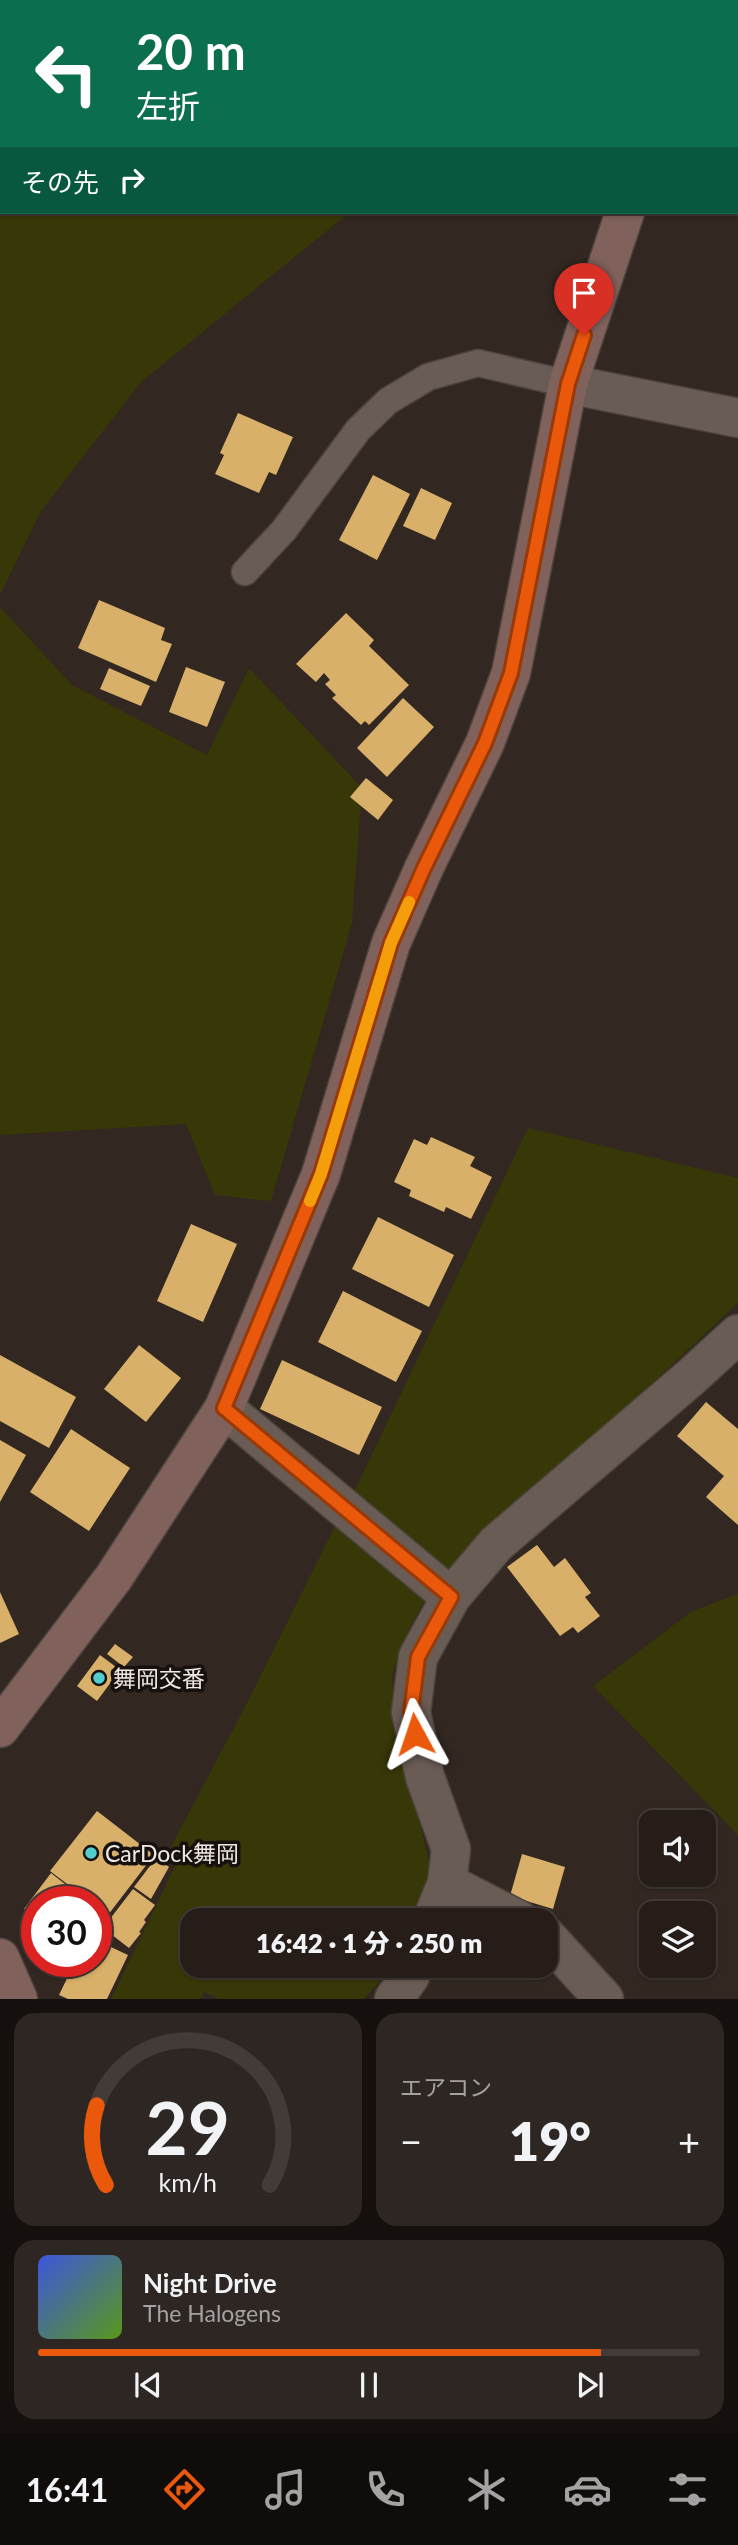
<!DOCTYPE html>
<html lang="ja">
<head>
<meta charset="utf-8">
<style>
  :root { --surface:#261d19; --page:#2e2622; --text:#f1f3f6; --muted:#a4a2a2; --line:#423b38; --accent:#ea580c }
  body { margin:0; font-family:Lato,"Noto Sans JP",sans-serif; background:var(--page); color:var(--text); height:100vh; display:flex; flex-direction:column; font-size:26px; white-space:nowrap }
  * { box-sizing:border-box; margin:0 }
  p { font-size:23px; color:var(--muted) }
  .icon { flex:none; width:38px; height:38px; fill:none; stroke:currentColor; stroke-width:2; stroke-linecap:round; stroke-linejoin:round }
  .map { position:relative; height:1999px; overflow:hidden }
  .drawer { display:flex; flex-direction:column; gap:14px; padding:14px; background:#15100e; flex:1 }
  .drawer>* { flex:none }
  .top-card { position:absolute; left:0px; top:0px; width:738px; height:214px; box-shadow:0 2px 5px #0004,0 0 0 2px var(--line); background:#0b6e4f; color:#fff; overflow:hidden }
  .buttons { position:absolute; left:639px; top:1810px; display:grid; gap:14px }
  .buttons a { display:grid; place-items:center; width:77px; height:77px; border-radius:14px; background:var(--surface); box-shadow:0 2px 5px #0004,0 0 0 2px var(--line); font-size:35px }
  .speed { position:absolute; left:21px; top:1886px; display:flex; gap:14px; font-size:35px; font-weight:700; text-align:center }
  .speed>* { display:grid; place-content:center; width:91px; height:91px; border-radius:50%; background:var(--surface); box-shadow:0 2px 5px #0004,0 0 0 2px var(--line); line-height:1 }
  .speed .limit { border:10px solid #d22; background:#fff; color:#111 }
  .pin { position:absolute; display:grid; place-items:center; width:60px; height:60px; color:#fff; margin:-72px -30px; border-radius:50% 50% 50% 0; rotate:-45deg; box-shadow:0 0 7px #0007 }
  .pin .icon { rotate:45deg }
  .me { position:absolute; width:77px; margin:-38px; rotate:355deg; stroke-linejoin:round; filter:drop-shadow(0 0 5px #0008) }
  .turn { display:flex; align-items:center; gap:24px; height:147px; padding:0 21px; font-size:32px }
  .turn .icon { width:91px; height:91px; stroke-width:2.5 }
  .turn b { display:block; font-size:49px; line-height:60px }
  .then { display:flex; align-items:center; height:66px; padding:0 21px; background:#0003; gap:14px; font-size:26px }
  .big { font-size:52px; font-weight:800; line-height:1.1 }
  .drawer .tile { flex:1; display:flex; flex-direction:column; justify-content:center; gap:10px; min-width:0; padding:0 24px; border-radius:21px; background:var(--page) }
  .drawer .dial { align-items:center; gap:0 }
  .dial svg { height:182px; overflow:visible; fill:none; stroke:var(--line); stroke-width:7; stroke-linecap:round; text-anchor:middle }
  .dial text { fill:var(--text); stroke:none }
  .song { display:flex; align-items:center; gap:21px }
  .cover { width:84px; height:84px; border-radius:10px; background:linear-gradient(135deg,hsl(230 70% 55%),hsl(90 70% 35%)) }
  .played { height:7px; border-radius:4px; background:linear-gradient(90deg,var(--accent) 85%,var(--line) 85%) }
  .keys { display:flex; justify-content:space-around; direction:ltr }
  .heat { display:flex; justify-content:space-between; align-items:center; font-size:38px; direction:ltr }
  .drawer .tiles { flex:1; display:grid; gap:14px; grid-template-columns:1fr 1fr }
  .tile:last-child { grid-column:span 2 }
  .trip { position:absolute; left:180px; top:1908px; width:378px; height:70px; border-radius:21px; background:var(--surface); box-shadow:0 2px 5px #0004,0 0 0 2px var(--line); font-weight:800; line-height:70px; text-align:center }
  .tabs { display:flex; height:112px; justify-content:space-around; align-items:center; background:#0f0c0a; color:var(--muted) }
  .tabs .icon { width:49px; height:49px }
  .tabs .active { color:var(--accent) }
  .tabs b { font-size:32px; color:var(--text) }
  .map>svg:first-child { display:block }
  .green { fill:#373708 }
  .building { fill:#d8b069 }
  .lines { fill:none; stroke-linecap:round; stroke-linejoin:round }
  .lane-casing { stroke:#4d443e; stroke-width:29 }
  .street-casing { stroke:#4d443e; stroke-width:41 }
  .secondary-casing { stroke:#4d443e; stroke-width:41 }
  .lane { stroke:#695c55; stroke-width:26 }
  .street { stroke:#695c55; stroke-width:38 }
  .secondary { stroke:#81615c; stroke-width:38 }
  .route-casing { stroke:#983908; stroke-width:18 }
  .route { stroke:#ea580c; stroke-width:12 }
  .slow { stroke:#f59e0b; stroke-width:12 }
  .poi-dot { fill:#52cdcf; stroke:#16110e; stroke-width:2.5 }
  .labels { text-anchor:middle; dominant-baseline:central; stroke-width:7; stroke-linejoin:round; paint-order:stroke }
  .poi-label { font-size:23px; fill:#f0e8e4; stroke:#16110e; text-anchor:start }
</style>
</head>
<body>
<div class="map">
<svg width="738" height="1999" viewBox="0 0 738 1999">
  <rect width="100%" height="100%" fill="#322721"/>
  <g class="green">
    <polygon points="161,0 619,0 157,2"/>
    <polygon points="0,102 2,212 350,212 141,382 41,511 0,595"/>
    <polygon points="0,607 72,685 207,755 249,668 362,788 352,923 271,1201 215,1195 186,1124 0,1135"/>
    <polygon points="528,1128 738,1178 738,1303 566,1464 498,1520 444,1574 351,1498"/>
    <polygon points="335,1526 425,1599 403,1642 392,1675 395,1714 431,1871 414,1920 192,1920 192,1965 392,1967 364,1999 219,1999 204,1992 200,1999 111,1999 176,1864 167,1854 247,1703"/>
    <polygon points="738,1594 738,1835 593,1686 692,1611"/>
  </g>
  <g class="building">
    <polygon points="238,413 293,437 276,475 269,472 259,493 215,474 224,455 220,453"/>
    <polygon points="373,475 410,494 377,560 339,540"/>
    <polygon points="421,488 452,503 435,540 403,526"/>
    <polygon points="99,600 165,628 161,640 172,644 156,682 78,648"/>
    <polygon points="346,613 374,640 369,646 409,685 369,725 365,721 361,725 332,698 336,695 325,684 330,680 324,673 316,682 296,664"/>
    <polygon points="186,667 225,682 207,727 169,712"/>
    <polygon points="109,668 150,686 141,706 100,689"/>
    <polygon points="403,698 434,727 387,777 357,748"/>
    <polygon points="366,778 393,800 378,820 350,797"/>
    <polygon points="431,1137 475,1157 470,1166 492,1177 471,1219 446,1207 444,1212 409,1196 411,1190 394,1182 414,1139 427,1145"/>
    <polygon points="378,1217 454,1255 429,1307 352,1269"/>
    <polygon points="191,1224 237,1244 203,1322 157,1301"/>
    <polygon points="343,1291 422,1331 396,1382 318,1342"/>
    <polygon points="139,1345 181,1378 146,1422 104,1389"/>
    <polygon points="0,1355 76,1397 49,1448 0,1421"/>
    <polygon points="282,1360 382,1407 359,1455 260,1409"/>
    <polygon points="706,1402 738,1429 738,1525 706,1497 724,1476 677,1436"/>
    <polygon points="71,1429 130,1468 89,1531 30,1492"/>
    <polygon points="0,1440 26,1455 0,1502"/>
    <polygon points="537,1545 554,1567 565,1558 591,1593 585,1597 600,1616 578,1633 573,1627 560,1636 507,1567"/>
    <polygon points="0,1592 19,1634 0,1643"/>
    <polygon points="115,1644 133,1657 124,1667 107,1654"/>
    <polygon points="100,1655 120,1670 97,1701 77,1686"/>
    <polygon points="97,1811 154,1855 108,1915 96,1906 96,1902 91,1902 50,1871"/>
    <polygon points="522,1854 565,1867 553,1909 510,1896"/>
    <polygon points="156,1858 169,1867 151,1899 134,1887"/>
    <polygon points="51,1873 88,1902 37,1902 37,1919 24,1909"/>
    <polygon points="133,1889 155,1905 144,1920 146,1922 139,1932 141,1933 129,1948 103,1928"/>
    <polygon points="96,1909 107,1917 96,1932"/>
    <polygon points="96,1940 128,1955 107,1999 68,1999 59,1995 75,1962 96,1962"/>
  </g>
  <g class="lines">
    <g class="lane-casing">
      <polyline id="lane" points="245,572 284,530 358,430 388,401 428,377 478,363 568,384"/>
    </g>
    <g class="street-casing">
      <g id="street">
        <polyline points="568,384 738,418"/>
        <polyline points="224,1408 451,1597"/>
        <polyline points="447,1883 519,1920"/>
        <polyline points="432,1920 447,1883 451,1849 425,1777 411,1712 418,1657 451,1597 496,1544 691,1377 738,1334"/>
        <polyline points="546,1936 604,1999"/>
        <polyline points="394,1999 410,1976 414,1965"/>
      </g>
    </g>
    <g class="secondary-casing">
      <g id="secondary">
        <polyline points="689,2 689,0"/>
        <polyline points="0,1728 114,1577 224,1408 321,1174 391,943 424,868 485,743 511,673 568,384 625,212"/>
        <polyline points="0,1958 18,1999"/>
      </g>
    </g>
    <use href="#lane" class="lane"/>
    <use href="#street" class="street"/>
    <use href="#secondary" class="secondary"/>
  </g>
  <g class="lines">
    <g class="route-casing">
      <polyline id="route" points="415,1734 411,1712 418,1657 451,1597 224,1408 321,1174 391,943 424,868 485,743 511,673 568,384 584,335"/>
    </g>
    <use href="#route" class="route"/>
    <polyline class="slow" points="310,1201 321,1174 391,943 409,902"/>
  </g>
  <g class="poi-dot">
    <circle cx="99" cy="1678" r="7"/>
    <circle cx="91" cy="1853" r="7"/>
  </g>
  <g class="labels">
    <g class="poi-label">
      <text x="113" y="1678">舞岡交番</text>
      <text x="105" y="1853">CarDock舞岡</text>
    </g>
  </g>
</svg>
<div class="buttons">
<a><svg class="icon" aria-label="sound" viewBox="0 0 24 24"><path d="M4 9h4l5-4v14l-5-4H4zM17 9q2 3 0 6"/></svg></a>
<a><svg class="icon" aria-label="layers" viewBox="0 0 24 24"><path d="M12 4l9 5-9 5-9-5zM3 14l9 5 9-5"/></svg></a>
</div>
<div class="speed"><div class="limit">30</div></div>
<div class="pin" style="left:584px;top:335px;background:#d93025"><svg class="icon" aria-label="arrive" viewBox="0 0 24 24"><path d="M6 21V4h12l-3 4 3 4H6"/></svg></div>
<svg class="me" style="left:415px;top:1734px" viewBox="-20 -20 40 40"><path d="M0-17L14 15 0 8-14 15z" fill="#ea580c" stroke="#fff" stroke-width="4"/></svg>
<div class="trip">16:42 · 1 分 · 250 m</div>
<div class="top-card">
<div class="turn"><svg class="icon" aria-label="left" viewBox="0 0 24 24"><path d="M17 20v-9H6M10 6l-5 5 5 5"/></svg><div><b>20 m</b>左折</div></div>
<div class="then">その先<svg class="icon" aria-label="right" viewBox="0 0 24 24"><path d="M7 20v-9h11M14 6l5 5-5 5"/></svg></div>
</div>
</div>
<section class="drawer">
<div class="tiles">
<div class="tile dial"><svg viewBox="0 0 100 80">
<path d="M14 69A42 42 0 1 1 86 69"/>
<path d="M14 69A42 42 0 0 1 10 34" stroke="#ea580c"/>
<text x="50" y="56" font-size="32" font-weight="700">29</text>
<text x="50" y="72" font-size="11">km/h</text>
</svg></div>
<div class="tile"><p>エアコン</p>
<div class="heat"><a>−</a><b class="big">19°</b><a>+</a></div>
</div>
<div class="tile">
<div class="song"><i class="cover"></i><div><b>Night Drive</b><p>The Halogens</p></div></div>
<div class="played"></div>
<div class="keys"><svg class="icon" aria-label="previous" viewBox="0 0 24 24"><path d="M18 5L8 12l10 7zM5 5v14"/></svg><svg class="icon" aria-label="pause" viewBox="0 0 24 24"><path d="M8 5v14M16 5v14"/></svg><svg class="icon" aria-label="next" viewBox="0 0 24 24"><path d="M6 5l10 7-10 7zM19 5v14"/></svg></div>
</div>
</div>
</section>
<nav class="tabs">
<b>16:41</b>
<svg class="icon active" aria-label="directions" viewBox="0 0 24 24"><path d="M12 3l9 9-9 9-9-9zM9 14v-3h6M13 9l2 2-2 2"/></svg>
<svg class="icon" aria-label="music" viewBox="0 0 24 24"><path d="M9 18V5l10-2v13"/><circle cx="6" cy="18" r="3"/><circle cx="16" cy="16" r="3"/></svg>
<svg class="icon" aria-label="phone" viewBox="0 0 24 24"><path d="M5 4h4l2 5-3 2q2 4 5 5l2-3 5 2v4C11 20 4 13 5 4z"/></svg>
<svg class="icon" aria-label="climate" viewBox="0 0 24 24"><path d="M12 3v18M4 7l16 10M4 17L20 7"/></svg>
<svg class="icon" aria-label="car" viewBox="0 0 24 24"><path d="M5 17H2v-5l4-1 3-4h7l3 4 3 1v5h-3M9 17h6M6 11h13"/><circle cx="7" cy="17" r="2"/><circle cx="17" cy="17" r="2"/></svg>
<svg class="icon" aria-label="filters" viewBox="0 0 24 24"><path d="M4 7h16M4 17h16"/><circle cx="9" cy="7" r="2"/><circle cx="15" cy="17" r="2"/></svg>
</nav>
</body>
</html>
